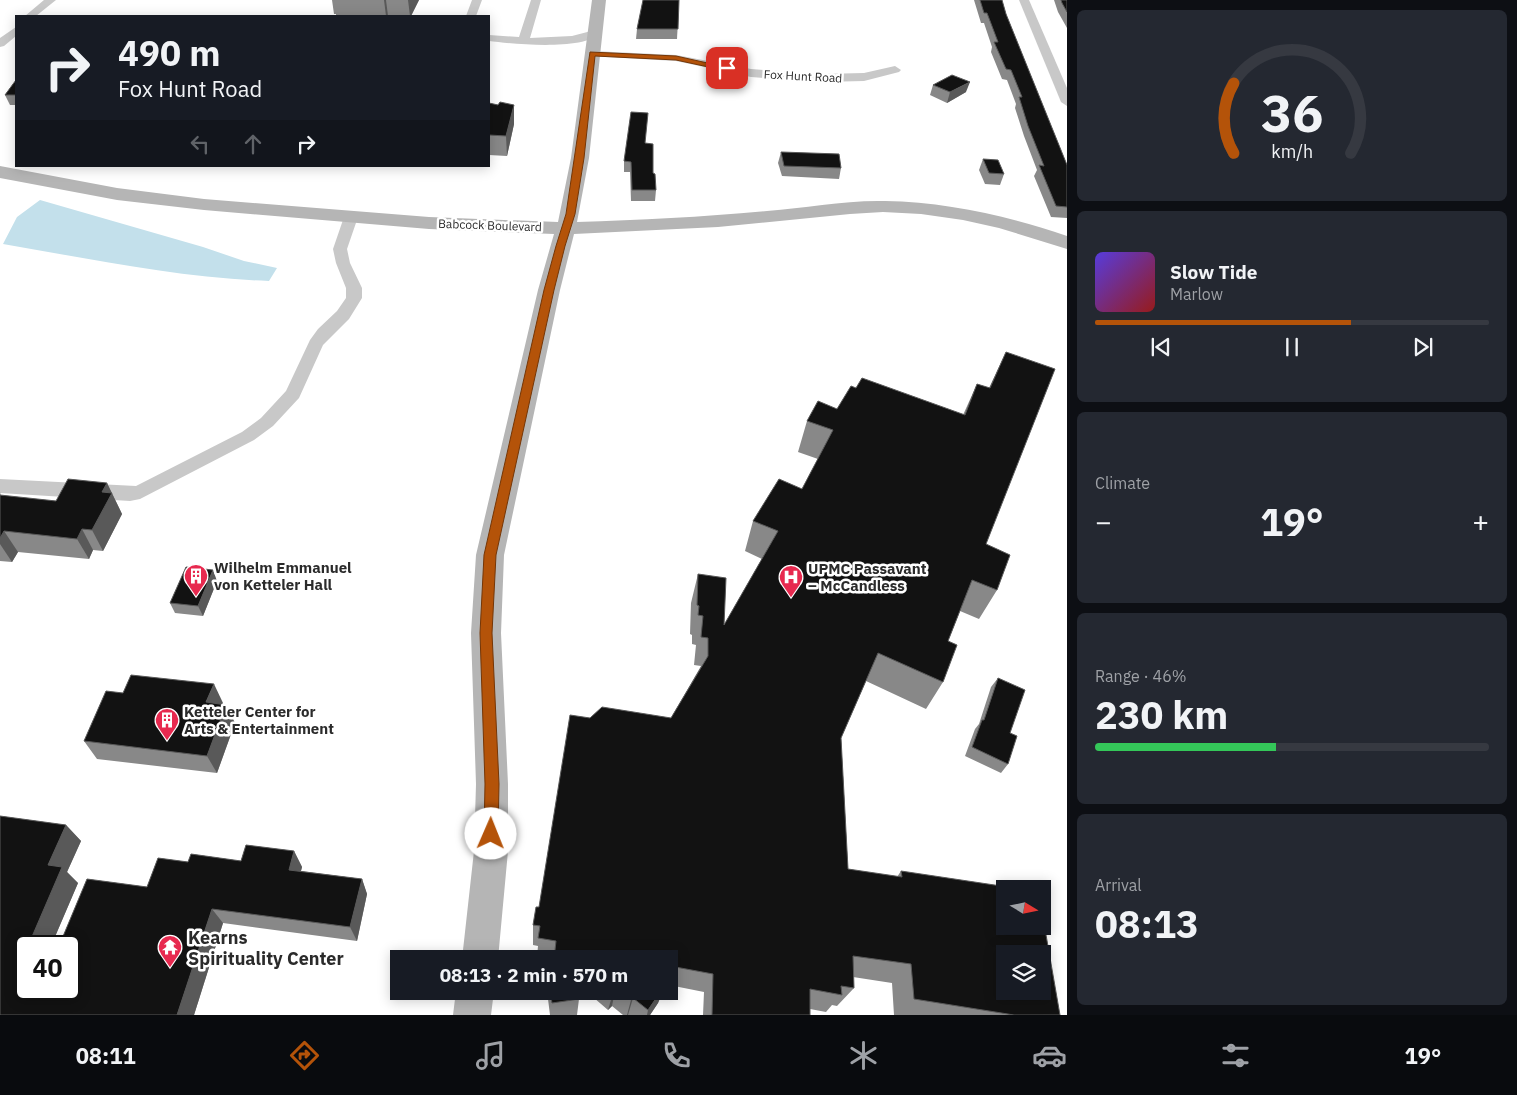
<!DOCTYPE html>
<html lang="en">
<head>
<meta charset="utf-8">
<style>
  :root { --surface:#171b24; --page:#242831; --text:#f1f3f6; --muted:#9ea1a6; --line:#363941; --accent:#b45309 }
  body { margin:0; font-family:"IBM Plex Sans",sans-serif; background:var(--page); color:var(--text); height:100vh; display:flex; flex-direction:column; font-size:19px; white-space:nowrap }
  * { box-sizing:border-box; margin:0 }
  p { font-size:16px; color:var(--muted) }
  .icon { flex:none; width:28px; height:28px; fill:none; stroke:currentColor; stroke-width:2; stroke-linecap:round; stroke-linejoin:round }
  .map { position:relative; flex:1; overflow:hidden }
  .sheet { display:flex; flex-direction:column; gap:10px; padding:10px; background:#0d0f14; width:450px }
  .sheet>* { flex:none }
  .guide { position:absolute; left:15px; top:15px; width:475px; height:152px; border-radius:0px; box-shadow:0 2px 12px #0003; background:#171b24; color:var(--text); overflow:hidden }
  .needle { width:32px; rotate:100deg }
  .buttons { position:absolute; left:996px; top:880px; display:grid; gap:10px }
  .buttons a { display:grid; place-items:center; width:55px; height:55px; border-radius:0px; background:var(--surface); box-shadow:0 2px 12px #0003; font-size:25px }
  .speed { position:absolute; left:15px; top:935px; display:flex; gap:10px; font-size:25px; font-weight:700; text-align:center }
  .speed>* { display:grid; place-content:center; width:65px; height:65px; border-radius:50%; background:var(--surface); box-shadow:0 2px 12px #0003; line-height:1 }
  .speed .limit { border:2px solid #111; border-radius:8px; background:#fff; color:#111 }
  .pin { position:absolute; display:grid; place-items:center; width:42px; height:42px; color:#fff; margin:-21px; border-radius:10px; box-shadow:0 2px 8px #0006 }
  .me { position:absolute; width:55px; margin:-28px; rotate:1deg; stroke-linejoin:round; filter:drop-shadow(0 0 4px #0008) }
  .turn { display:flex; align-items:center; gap:18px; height:105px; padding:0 20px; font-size:22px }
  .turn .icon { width:65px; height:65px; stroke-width:2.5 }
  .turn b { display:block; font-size:35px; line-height:42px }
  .lanes { display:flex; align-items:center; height:48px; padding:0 20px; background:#0003; justify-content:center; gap:25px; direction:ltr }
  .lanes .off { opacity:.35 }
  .big { font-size:38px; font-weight:700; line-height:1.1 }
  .sheet .card { flex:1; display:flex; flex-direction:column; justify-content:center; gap:8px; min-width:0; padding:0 18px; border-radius:8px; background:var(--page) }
  .sheet .dial { align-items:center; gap:0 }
  .dial svg { height:130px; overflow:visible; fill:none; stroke:var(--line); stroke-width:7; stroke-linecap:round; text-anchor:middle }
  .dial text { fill:var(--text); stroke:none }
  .song { display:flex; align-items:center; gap:15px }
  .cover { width:60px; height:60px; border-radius:8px; background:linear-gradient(135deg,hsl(250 70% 55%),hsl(0 70% 35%)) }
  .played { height:5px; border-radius:2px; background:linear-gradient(90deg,var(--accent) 65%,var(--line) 65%) }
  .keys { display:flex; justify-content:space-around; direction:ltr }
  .heat { display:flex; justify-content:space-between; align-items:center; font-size:28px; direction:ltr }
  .charge { height:8px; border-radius:4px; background:linear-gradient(90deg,#34c759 46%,var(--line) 0) }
  .trip { position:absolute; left:390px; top:950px; width:288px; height:50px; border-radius:0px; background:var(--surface); box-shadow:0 2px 12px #0003; font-weight:700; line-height:50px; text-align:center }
  .tab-bar { display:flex; height:80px; justify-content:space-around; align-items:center; background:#090b0e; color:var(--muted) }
  .tab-bar .icon { width:35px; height:35px }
  .tab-bar .selected { color:var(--accent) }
  .tab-bar b { font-size:22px; color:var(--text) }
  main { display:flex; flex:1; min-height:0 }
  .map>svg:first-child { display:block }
  .water { fill:#c3e0eb }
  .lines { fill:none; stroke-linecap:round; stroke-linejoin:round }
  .street { fill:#c8c8c8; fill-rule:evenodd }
  .secondary { fill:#b5b5b5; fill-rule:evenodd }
  .wall { fill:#888 }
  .shaded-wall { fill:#595959 }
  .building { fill:#121212; stroke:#595959; fill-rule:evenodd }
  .route { fill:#b45309; stroke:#753606 }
  .labels { text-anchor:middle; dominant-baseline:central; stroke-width:5; stroke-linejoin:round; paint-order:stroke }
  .far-street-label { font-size:12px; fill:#2b2b2b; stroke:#fff }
  .poi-label { font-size:15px; font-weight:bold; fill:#2b2b2b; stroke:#fff; text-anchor:start }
  .near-poi-label { font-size:18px; font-weight:bold; fill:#2b2b2b; stroke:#fff; text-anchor:start }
</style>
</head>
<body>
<main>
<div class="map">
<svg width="1067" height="1015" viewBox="0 0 1067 1015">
  <rect width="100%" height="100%" fill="#fff"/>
  <path class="water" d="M40 200 203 247 244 261 277 268 269 281C180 278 91 259 3 244L17 217Z"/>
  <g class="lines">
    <g class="street">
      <polygon points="44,0 56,0 36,16 25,16"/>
      <polygon points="472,0 482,0 476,16 466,16"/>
      <path d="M531 0H541L530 38 572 36 595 30 601 33C583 51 513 44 489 41V35L519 37Z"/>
      <polygon points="1019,0 1029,0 1067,88 1067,106 1061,102"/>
      <polygon points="16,27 16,36 4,46 0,47 0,38"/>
      <polygon points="592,51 676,55 751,69 822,74 864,73 895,66 901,70 899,72 864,81 822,82 751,77 676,61 588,56 586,54"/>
      <polygon points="351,213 358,217 347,249 350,263 362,288 362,298 349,319 323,345 299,398 273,426 254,440 140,499 130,501 0,493 0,479 136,486 242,432 261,418 286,391 310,340 318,329 337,311 346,298 346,288 336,263 333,249 344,217"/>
    </g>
    <g class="secondary">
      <path d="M592 0H606L589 158 577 222C641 220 704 217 767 211 806 208 845 200 885 201 947 202 1008 216 1067 236V249L999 228 963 220 921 214 883 212 850 214 718 227 574 234 560 290 504 555 501 633 508 784V851L498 959H462L474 851 476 784 471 633 476 555 538 290 554 234 429 229 204 210 117 200 0 178V166L117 188 204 199 429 217 558 222 571 158Z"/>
      <polygon points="456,991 494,991 491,1015 453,1015"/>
    </g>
  </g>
  <g class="wall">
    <polygon points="332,0 419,0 411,16 336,16 336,14 334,14"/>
    <polygon points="649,0 679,0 677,39 636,39 637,29"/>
    <polygon points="974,0 1002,0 1006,14 1067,165 1067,218 1051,217 1034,176 1037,170 1024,136 1015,108 1016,104 1007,80 1002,79 991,52 992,47 984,23 981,23"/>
    <polygon points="1054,0 1067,0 1067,28 1058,12"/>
    <polygon points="16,80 16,105 10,105 5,95"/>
    <polygon points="933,85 966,92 947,103 930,95"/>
    <polygon points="489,103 498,105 514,105 514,124 507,156 489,155"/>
    <polygon points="645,143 656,190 655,201 631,201 630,172 624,172 624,161"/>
    <polygon points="781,152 841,168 839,179 782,176 778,163"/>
    <polygon points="983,159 1004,174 1000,185 985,184 979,170"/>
    <polygon points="1006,352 986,544 997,590 979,619 960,611 948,641 943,682 926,709 866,681 841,738 848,869 897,877 901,871 1060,1015 894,1015 892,983 853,977 854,988 837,1006 832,1005 826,1012 810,1009 810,1015 703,1015 704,992 669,985 669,959 546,959 537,957 538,946 533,945 533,925 539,907 590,718 671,718 701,666 694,665 696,645 692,644 692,635 690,634 691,603 698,574 724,625 762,559 745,551 753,521 802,489 818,459 798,452 807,421 837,409 856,388 963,415 977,384 989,388"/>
    <polygon points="107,483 122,514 103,551 93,550 89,559 18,552 12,562 0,561 0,492 1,496 56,501"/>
    <polygon points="217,581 203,616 175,613 170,603"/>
    <polygon points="998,678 1010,733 1008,764 1001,773 965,756 975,729 979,724 991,687"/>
    <polygon points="223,703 222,704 235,723 217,773 97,759 84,741"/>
    <polygon points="0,816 66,825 81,841 67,872 78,883 51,946 26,946 26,989 69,989 69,946 59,946 87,879 147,887 158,858 188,862 191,854 241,861 246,845 294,851 302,867 301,871 362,879 367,894 357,941 223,923 194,1015 0,1015"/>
    <polygon points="547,991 578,991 579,999 577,1015 550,1015"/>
    <polygon points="586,991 663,991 658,1003 650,1015 623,1015 612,1006 608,1010"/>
  </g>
  <g class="shaded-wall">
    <polygon points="384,0 386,0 388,16 386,16"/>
    <polygon points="408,0 419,0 411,16 410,16"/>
    <polygon points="970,82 966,92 947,103 950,92"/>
    <polygon points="514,105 514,124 507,156 506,136"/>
    <polygon points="107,483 122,514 103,551 92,530 102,492"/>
    <polygon points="82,529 93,550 89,559 77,539"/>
    <polygon points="4,531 18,552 12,562 0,544 0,538"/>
    <polygon points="213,570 217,581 203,616 198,606"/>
    <polygon points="214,684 223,703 216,721 206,702"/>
    <polygon points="226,705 235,723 217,773 207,756"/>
    <polygon points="66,825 81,841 67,872 78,883 51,946 28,946 48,865"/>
    <polygon points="294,851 302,867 297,885 289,870"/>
    <polygon points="362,879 367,894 357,941 350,927"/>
    <polygon points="212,909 223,923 194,1015 177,1015"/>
    <polygon points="26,950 26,962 22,959"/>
    <polygon points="614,991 615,991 612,1006 608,1010 613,993"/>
    <polygon points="661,991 663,991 658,1003 650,1015 647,1015 648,1010"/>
    <polygon points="633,998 628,1015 627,1015 631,1000"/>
  </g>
  <g class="building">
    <polygon points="643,0 679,0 678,29 637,29"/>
    <polygon points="980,0 1002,0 1006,14 1067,165 1067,207 1056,206 1039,165 1044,166 1028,126 1019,97 1022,97 1011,70 1006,69 994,42 998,42 987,13 984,13"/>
    <polygon points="1061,0 1067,0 1067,12 1062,3"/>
    <polygon points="952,75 970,82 950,92 933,85"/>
    <polygon points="16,80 16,95 5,95"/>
    <polygon points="500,102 514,105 506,136 489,135 489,103 498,105"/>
    <polygon points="631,112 648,113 645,143 653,144 653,173 655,174 656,190 632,190 631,162 624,161"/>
    <polygon points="781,152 839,154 841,168 784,166"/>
    <polygon points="983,159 998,160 1004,174 989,173"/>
    <path d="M1006 352 1055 369 986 544 1010 555 997 590 972 580 948 641 957 645 943 682 878 653 841 738 848 869 902 877 901 871 1021 889H1005V926H1042V912L1060 1015H1014L914 999 911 964 853 956 854 988 841 986 842 995 810 989V1015H712L713 974 670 966 669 971V959H554L556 941 538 938 540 926 533 925 536 907H539L570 715 590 718 602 707 671 718 708 656V638L701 637 703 616 698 615 699 606 697 605 698 574 726 578 724 625 778 531 753 521 779 479 802 489 833 430 807 421 818 401 837 409 851 386 856 388 862 378 965 415 977 384 990 388ZM1005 954H1042V991H1005Z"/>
    <polygon points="68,479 107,483 102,492 112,493 92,530 82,529 77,539 4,531 0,538 0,495 56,501"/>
    <polygon points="186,567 213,570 198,606 170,603"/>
    <polygon points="131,675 214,684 206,702 226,705 207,756 84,741 106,691 123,693"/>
    <polygon points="998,678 1025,690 1010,733 1017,736 1008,764 972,747 982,720 984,720"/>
    <polygon points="0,816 66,825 48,865 62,867 28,946 26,946 26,950 22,959 26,960 26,989 69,989 69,946 59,946 87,879 147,887 158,858 188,862 191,854 241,861 246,845 294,851 289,870 362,879 350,927 212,909 177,1015 0,1015"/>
    <polygon points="550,991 578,991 579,999 552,1003"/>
    <polygon points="619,991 661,991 648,1010 633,998 631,1000"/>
  </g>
  <polygon class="route" points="590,52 676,56 730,68 727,71 676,60 595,56 584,158 575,214 565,246 554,290 496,555 492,633 499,784 498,834 496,839 491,841 486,839 484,834 485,784 480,633 484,555 544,290 556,246 566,214"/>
  <defs>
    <g id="building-pin" transform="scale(1.25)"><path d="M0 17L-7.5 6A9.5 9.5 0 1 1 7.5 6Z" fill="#e7294f" stroke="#fff"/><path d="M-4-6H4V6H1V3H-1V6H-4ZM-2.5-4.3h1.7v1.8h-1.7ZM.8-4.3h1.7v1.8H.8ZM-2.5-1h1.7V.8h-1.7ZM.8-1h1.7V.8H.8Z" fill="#fff"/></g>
    <g id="hospital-pin" transform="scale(1.25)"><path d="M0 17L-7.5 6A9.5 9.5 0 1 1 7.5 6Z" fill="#e7294f" stroke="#fff"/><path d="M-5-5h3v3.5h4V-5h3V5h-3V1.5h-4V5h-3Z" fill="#fff"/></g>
    <g id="temple-pin" transform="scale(1.25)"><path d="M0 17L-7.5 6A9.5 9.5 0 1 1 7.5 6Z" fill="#e7294f" stroke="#fff"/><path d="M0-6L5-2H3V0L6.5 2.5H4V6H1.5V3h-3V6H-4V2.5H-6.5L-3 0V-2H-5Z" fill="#fff"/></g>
  </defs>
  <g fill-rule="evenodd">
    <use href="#building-pin" x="196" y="576"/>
    <use href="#hospital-pin" x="791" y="577"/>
    <use href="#building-pin" x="167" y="720"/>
    <use href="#temple-pin" x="170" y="947"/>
  </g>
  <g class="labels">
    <g class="far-street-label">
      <text transform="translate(803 76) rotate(3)">Fox Hunt Road</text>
      <text transform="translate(490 225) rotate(2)">Babcock Boulevard</text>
    </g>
    <g class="poi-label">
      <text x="214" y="567">Wilhelm Emmanuel<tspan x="214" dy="17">von Ketteler Hall</tspan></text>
      <text x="808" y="568">UPMC Passavant<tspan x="808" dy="17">– McCandless</tspan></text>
      <text x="184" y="711">Ketteler Center for<tspan x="184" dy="17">Arts &amp; Entertainment</tspan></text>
    </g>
    <g class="near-poi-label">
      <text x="188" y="937">Kearns<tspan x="188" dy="21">Spirituality Center</tspan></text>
    </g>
  </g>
</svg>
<div class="buttons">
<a><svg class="needle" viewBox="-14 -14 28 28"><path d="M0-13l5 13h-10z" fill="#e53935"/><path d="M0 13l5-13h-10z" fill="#9ea1a6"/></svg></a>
<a><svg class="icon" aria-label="layers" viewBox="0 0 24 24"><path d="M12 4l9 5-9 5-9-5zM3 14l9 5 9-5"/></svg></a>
</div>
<div class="speed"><div class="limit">40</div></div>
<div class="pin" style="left:727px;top:68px;background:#d93025"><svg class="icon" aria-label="arrive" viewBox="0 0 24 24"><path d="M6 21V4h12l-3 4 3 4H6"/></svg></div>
<svg class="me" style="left:491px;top:834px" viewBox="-20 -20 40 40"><circle r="19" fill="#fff"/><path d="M0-13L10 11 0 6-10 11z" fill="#b45309"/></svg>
<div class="trip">08:13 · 2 min · 570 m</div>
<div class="guide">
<div class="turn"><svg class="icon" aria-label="right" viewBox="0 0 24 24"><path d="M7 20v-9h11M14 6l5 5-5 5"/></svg><div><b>490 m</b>Fox Hunt Road</div></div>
<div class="lanes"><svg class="icon off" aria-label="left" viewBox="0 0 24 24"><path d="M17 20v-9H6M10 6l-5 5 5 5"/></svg><svg class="icon off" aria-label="ahead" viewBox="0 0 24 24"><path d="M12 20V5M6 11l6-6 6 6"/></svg><svg class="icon" aria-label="right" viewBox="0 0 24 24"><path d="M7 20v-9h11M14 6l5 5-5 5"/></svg></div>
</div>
</div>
<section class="sheet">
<div class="card dial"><svg viewBox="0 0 100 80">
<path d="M14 69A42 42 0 1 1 86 69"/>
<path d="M14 69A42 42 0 0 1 14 26" stroke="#b45309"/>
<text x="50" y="56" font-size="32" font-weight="700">36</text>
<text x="50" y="72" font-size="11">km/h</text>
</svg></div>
<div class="card">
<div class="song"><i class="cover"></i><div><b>Slow Tide</b><p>Marlow</p></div></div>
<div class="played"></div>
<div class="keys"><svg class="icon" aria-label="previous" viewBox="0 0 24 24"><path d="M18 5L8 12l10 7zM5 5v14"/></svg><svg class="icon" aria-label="pause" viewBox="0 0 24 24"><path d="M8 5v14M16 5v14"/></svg><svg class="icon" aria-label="next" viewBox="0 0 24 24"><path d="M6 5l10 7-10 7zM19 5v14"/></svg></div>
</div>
<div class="card"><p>Climate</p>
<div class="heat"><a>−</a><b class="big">19°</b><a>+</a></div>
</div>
<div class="card"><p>Range · 46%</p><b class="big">230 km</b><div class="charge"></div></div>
<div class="card"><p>Arrival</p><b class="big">08:13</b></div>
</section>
</main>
<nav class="tab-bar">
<b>08:11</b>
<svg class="icon selected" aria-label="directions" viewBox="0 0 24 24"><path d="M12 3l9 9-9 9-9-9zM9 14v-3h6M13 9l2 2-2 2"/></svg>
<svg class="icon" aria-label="music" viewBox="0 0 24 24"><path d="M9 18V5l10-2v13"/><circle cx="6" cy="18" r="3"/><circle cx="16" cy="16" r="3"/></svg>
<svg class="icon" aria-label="phone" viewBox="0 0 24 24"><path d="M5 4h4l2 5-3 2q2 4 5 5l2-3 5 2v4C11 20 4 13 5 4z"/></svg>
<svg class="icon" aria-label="climate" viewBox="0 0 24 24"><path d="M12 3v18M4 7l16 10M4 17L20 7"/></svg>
<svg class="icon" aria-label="car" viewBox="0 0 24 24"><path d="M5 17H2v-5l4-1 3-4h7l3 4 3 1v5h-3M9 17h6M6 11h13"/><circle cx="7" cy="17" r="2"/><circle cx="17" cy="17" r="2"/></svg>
<svg class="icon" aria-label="filters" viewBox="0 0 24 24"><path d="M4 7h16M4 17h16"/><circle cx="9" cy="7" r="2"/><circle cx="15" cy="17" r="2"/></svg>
<b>19°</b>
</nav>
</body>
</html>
